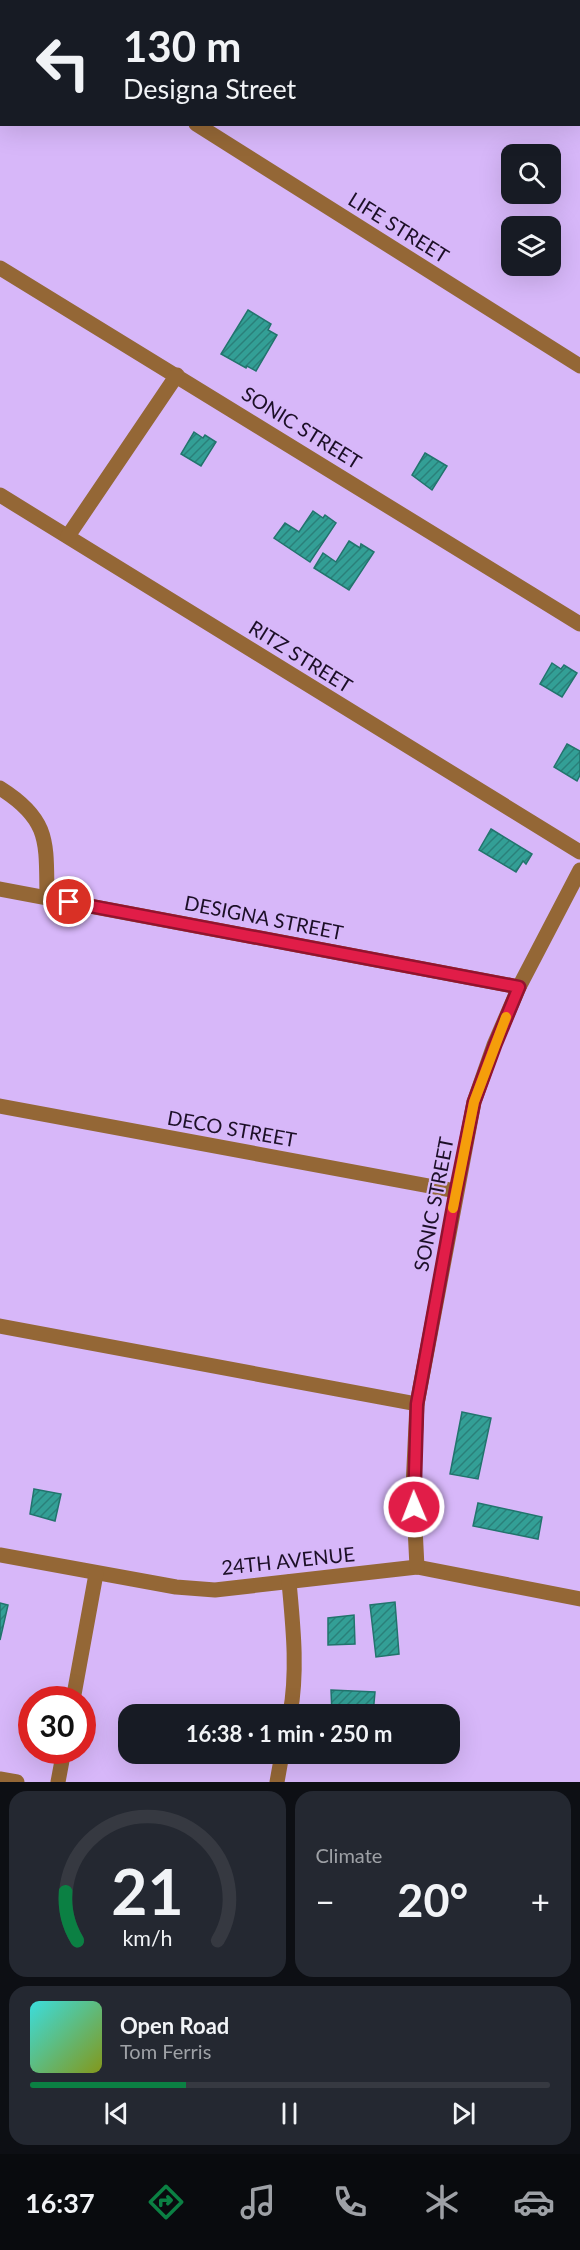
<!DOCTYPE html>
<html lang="en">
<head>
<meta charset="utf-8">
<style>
  :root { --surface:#171b24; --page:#242831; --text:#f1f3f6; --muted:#9ea1a6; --line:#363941; --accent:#0b8043 }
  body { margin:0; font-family:Lato,sans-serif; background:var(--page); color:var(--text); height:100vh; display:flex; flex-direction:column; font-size:22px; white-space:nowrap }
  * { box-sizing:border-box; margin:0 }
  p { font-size:20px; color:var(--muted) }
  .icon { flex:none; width:33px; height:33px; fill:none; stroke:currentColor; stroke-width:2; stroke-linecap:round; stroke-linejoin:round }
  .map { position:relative; height:1782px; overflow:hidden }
  .side { display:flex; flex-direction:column; gap:9px; padding:9px; background:#0d0f14; flex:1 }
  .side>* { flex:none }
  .guide { position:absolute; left:0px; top:0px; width:580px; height:126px; box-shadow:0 6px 24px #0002; background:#171b24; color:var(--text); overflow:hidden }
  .controls { position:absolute; left:501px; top:144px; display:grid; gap:12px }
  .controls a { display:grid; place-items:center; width:60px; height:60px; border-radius:12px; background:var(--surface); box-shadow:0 6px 24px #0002; font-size:30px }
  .speed { position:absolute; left:18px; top:1686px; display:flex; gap:12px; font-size:30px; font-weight:700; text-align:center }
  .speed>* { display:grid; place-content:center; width:78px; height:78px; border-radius:50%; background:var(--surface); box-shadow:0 6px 24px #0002; line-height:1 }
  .speed .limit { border:9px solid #d22; background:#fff; color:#111 }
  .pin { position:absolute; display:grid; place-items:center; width:51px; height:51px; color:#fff; margin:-26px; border:3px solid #fff; border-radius:50%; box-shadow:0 2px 6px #0007 }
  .me { position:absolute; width:66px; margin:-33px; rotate:359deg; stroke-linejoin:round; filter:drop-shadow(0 0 4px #0008) }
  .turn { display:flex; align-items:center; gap:21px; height:126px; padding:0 24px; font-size:27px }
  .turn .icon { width:78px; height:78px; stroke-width:2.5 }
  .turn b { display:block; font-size:42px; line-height:51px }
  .big { font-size:45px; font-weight:700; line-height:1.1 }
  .side .card { flex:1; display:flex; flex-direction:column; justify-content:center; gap:9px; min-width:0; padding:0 21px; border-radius:18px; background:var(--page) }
  .side .dial { align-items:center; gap:0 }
  .dial svg { height:156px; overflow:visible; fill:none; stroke:var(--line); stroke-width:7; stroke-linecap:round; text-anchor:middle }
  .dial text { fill:var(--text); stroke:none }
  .song { display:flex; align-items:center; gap:18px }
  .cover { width:72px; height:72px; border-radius:9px; background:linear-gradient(135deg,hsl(180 70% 55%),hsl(70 70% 35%)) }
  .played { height:6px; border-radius:3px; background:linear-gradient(90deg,var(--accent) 30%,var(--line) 30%) }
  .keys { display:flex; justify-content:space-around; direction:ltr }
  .heat { display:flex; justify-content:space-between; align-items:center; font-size:33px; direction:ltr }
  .side .tiles { flex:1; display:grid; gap:9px; grid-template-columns:1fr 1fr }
  .card:last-child { grid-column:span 2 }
  .trip { position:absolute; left:118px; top:1704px; width:342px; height:60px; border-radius:18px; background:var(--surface); box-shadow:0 6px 24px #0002; font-weight:700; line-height:60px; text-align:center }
  .tab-bar { display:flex; height:96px; justify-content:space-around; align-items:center; background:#090b0e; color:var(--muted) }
  .tab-bar .icon { width:42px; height:42px }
  .tab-bar .on { color:var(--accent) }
  .tab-bar b { font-size:27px; color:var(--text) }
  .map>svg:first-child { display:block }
  .building { fill:url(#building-hatch); stroke:#22746d; stroke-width:1.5 }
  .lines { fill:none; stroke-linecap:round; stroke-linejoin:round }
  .minor { stroke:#946736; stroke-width:15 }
  .route-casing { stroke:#92132f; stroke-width:15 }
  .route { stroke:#e11d48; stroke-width:10 }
  .slow { stroke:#f59e0b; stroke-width:10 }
  .labels { text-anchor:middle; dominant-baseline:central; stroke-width:4.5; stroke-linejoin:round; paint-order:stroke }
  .street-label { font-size:20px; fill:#1c0f27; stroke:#d7b7f9 }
</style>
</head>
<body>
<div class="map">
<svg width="580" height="1782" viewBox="0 0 580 1782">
  <defs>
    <pattern id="building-hatch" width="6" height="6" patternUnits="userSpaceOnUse" patternTransform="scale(1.5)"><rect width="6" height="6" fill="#339f96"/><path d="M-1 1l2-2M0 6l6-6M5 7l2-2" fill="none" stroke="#2a807a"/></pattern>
  </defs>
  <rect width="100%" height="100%" fill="#d7b7f9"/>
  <g class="building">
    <polygon points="248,310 271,324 268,330 277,335 256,371 247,366 246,368 221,354"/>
    <polygon points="194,432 203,438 205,435 216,442 201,466 181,454"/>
    <polygon points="425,453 447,466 432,490 412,475"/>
    <polygon points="313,511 323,518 325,515 336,523 310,562 274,538 285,523 299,532"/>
    <polygon points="349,541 360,548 361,544 374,552 349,590 314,568 323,553 336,562"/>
    <polygon points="552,663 561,669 564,665 577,673 562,697 540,684"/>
    <polygon points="567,744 580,751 580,775 577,781 554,767"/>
    <polygon points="491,829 532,854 526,864 523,861 516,872 479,850"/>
    <polygon points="462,1412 491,1418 478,1479 450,1474"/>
    <polygon points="34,1489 61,1494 55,1521 30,1514"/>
    <polygon points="478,1503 542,1517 538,1539 473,1526"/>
    <polygon points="395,1602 399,1654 376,1657 370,1605"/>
    <polygon points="0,1603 8,1605 0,1640"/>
    <polygon points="354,1615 355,1644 328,1645 328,1618"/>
    <polygon points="331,1690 375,1692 373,1714 332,1714"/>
    <polygon points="329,1754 372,1754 371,1761 329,1757"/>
  </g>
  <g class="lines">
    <g class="minor">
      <polyline points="58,0 58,2"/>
      <polyline points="421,0 423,2"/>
      <polyline points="579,97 580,98"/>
      <polyline points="196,124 580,366"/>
      <polyline points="0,268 580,624"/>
      <polyline points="0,495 580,852"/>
      <polyline points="68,536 177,375"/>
      <path d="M0 788C51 820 46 843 47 898"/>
      <polyline points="0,889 519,987"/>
      <polyline points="0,1106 456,1191"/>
      <polyline points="0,1326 417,1404"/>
      <polyline points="0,1555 176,1587 215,1590 417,1567 580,1599"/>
      <polyline points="417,1567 413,1487 417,1404 474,1102 494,1045 519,987 580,870"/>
      <path d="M289 1582C293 1626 298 1671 290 1714"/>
      <polyline points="73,1700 96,1574"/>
      <polyline points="0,1779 17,1782"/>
      <polyline points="58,1782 64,1750"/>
      <polyline points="277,1782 282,1754"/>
    </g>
  </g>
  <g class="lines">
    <g class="route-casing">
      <polyline id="route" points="69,902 519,987 495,1045 474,1102 456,1191 417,1404 414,1507"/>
    </g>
    <use href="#route" class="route"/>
    <polyline class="slow" points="453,1208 474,1102 506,1017"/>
  </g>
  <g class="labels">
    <g class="street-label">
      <text transform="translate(399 227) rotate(32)">LIFE STREET</text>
      <text transform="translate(302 427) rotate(32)">SONIC STREET</text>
      <text transform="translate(301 656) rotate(32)">RITZ STREET</text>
      <text transform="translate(264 917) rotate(11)">DESIGNA STREET</text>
      <text transform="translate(232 1128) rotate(10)">DECO STREET</text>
      <text transform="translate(433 1204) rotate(-79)">SONIC STREET</text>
      <text transform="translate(288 1560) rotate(-6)">24TH AVENUE</text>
    </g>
  </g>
</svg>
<div class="controls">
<a><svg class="icon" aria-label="search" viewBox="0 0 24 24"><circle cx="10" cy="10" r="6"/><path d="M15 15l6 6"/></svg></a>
<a><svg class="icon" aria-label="layers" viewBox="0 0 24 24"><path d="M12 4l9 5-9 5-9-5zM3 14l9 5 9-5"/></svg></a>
</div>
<div class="speed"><div class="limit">30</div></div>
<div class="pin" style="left:69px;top:902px;background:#d93025"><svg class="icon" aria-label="arrive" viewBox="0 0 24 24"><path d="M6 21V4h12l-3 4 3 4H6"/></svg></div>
<svg class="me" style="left:414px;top:1507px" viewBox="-20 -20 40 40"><circle r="17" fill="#e11d48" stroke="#fff" stroke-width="3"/><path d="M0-11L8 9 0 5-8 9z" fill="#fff"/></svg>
<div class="trip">16:38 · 1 min · 250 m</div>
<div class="guide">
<div class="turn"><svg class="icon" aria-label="left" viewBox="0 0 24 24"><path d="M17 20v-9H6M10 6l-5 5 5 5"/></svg><div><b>130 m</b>Designa Street</div></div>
</div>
</div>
<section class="side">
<div class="tiles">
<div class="card dial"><svg viewBox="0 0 100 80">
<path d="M14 69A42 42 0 1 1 86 69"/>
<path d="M14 69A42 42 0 0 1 8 44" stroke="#0b8043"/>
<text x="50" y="56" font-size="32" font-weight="700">21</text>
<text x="50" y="72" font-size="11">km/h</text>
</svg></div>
<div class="card"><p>Climate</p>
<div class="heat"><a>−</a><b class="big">20°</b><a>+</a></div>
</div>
<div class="card">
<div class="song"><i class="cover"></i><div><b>Open Road</b><p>Tom Ferris</p></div></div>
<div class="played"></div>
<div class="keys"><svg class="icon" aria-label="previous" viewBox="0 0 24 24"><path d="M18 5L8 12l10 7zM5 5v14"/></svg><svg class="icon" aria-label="pause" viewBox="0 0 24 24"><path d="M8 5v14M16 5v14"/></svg><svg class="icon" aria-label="next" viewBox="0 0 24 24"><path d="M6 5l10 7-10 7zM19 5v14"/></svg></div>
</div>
</div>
</section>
<nav class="tab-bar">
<b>16:37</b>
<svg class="icon on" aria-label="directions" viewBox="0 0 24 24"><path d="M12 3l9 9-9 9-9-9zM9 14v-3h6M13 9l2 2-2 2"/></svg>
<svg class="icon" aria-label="music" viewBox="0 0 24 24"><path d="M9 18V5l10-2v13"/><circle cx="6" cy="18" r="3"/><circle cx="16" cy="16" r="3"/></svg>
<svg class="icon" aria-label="phone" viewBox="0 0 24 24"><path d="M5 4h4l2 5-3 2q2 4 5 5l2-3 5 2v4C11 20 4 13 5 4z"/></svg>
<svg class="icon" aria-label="climate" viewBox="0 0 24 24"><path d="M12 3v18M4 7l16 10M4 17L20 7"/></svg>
<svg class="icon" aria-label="car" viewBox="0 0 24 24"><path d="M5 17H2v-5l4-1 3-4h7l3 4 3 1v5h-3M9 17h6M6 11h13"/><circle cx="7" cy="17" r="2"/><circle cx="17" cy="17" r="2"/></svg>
</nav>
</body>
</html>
